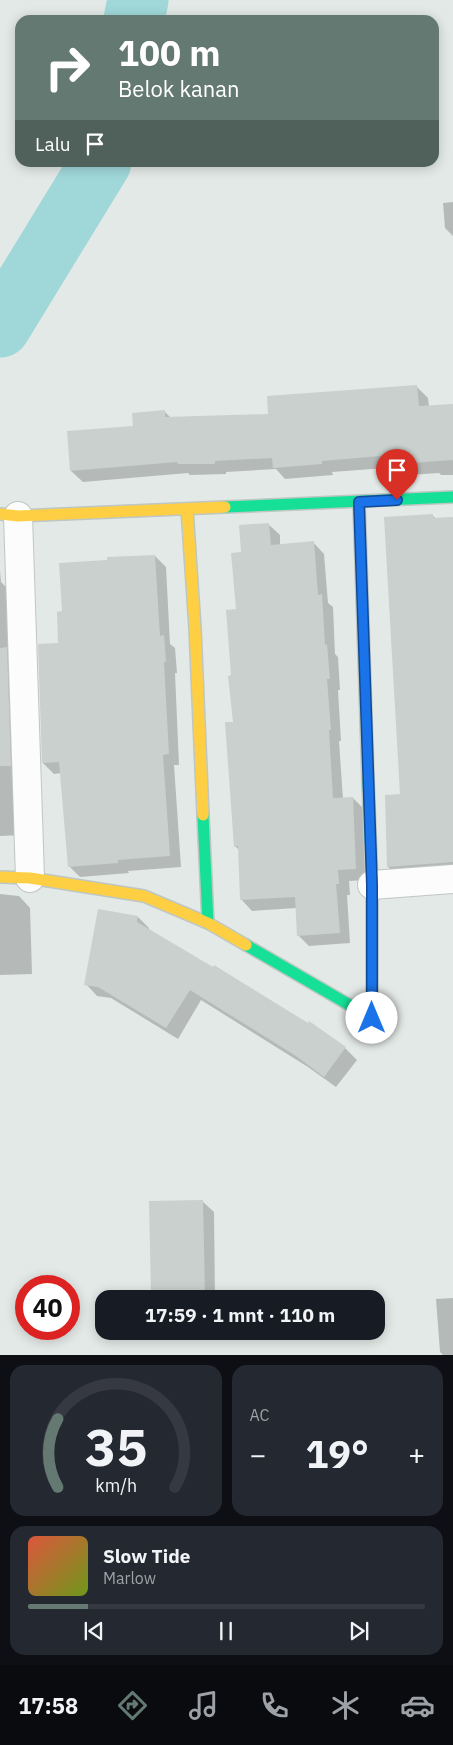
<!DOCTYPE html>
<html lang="id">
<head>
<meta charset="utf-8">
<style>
  :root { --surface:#171b24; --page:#242831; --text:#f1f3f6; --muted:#9ea1a6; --line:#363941; --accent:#647971 }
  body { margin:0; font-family:"IBM Plex Sans",sans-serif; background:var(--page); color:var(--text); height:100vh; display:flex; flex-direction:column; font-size:19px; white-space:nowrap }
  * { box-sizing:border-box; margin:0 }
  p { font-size:16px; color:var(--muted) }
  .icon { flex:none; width:28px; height:28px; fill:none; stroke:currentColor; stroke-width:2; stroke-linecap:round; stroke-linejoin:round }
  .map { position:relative; height:1355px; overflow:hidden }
  .panel { display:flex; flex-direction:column; gap:10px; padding:10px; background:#0d0f14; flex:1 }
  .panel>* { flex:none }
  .guide { position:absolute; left:15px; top:15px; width:424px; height:152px; border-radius:15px; box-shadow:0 2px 12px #0003; background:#647971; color:#fff; overflow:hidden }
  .speed { position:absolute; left:15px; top:1275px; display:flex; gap:10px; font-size:25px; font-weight:700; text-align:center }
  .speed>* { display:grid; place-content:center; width:65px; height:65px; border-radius:50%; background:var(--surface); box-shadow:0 2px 12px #0003; line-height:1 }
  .speed .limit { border:8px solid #d22; background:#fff; color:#111 }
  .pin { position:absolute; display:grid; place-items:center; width:42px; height:42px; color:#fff; margin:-51px -21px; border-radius:50% 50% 50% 0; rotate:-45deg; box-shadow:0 0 5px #0007 }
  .pin .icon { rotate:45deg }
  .me { position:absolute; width:55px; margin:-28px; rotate:0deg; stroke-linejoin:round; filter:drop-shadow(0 0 4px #0008) }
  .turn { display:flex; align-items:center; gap:18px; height:105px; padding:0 20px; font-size:22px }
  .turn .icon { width:65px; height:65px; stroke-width:2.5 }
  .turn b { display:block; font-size:35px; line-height:42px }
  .then { display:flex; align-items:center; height:48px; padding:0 20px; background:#0003; gap:10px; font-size:19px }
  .big { font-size:38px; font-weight:700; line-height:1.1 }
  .panel .widget { flex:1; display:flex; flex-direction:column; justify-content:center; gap:8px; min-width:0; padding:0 18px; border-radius:15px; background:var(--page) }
  .panel .dial { align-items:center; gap:0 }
  .dial svg { height:130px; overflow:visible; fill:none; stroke:var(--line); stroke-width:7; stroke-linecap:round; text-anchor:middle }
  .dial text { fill:var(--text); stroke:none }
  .song { display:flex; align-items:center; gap:15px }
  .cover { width:60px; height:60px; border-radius:8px; background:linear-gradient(135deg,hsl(10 70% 55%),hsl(80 70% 35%)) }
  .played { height:5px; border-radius:2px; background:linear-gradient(90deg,var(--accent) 15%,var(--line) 15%) }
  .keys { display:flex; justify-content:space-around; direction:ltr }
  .heat { display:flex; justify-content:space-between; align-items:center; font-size:28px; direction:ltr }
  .panel .tiles { flex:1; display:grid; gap:10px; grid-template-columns:1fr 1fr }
  .widget:last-child { grid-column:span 2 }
  .trip { position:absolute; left:95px; top:1290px; width:290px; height:50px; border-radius:15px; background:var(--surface); box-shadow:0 2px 12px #0003; font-weight:700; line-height:50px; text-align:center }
  .dock { display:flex; height:80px; justify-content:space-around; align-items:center; background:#090b0e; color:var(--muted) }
  .dock .icon { width:35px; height:35px }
  .dock .on { color:var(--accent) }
  .dock b { font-size:22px; color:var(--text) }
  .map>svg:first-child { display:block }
  .shadow { fill:#0003 }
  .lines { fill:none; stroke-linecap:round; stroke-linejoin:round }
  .river { stroke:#a0d8d9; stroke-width:61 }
  .building { fill:#cad0cd }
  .street-casing { stroke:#c0c6c3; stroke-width:30 }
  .fast-casing { stroke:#bec7c3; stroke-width:14 }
  .slow-casing { stroke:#bec7c3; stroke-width:14 }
  .street { stroke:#fbfcfb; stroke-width:28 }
  .fast { stroke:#16e098; stroke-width:11 }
  .slow { stroke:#ffcf43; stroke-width:11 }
  .route-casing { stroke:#114b97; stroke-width:12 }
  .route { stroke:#1a73e8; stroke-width:9 }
</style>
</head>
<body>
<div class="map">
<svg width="453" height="1355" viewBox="0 0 453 1355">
  <rect width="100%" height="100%" fill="#e3e9e6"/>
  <g class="shadow">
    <polygon points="453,202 453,236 445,228 443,203"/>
    <polygon points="417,387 428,398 429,407 453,405 453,475 441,475 439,473 394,476 385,468 332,472 333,475 285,479 276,469 226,472 226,474 190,475 188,473 83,482 71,471 134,427 164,411 171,418 270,415"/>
    <polygon points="432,515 436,519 453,518 453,874 400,878 388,867 402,795"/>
    <polygon points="268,524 280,535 280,545 313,542 324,554 328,603 333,607 335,654 338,657 340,690 338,690 341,741 339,741 343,799 353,798 364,809 366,880 349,881 350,895 347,895 350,943 309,946 298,935 296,908 252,911 241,899 239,850 235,846 234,723 232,677 242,553"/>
    <polygon points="155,556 166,567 170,644 175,648 177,673 175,673 179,765 174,765 181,867 128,871 129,873 80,877 69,866 61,773 54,774 43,763 63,613"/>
    <polygon points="0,571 1,582 10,591 22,835 0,836"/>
    <polygon points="0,894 19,896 30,908 32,974 0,975"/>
    <polygon points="138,917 149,928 149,930 308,1025 310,1023 345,1048 357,1060 336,1087 308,1067 201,1000 178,1039 111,998 97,996 86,984"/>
    <polygon points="202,1201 214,1212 215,1299 156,1299 152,1295"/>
    <polygon points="453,1298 453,1355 443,1355 440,1352 436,1299"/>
  </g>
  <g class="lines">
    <g class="river">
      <polyline points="134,20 138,0"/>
      <polyline points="0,327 101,162"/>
    </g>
  </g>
  <g class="building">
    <polygon points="417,385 419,406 453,404 453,460 381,465 381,456 322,461 322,464 273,468 272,458 215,461 215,464 178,464 177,462 70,471 67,431 133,426 132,413 165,410 165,417 268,414 267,396"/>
    <polygon points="433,514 433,518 453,517 453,862 387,867 385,795 400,794 384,517"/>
    <polygon points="269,523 271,545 314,541 318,595 322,594 325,645 327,644 330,679 327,679 331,730 329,730 333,798 353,797 356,869 338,870 339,884 336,884 340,933 297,936 295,897 240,900 238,846 234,847 225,722 233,722 228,676 231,675 226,610 236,609 231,553 241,552 239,525"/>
    <polygon points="155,555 160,636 164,635 166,662 164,662 169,754 163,755 170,856 118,860 118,863 68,867 59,762 42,763 38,644 58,643 57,612 62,611 59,563 107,560 107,557"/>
    <polygon points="7,647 11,766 0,766 0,648"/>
    <polygon points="98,909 138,916 137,922 213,967 214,965 308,1023 309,1021 346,1047 324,1077 296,1056 190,990 166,1028 98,987 84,985"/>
    <polygon points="203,1200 205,1294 151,1295 149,1201"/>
  </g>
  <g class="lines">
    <g class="street-casing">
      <g id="street">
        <polyline points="18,516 30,878"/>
        <polyline points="372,885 453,879"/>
      </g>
    </g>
    <g class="fast-casing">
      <g id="fast">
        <polyline points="225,507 453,497"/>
        <polyline points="203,815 208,923"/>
        <polyline points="246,945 372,1018 372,885 368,780"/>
      </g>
    </g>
    <g class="slow-casing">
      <g id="slow">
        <polyline points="359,502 368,780"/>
        <polyline points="187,509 195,628 203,815"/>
        <polyline points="0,514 18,516 225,507"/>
        <polyline points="0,877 30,878 144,896 208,923 246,945"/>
      </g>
    </g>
    <use href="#street" class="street"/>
    <use href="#fast" class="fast"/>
    <use href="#slow" class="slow"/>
  </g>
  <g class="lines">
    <g class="route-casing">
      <polyline id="route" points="372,1018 372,885 359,502 397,500"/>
    </g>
    <use href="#route" class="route"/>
  </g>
</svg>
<div class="speed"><div class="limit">40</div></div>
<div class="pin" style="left:397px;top:500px;background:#d93025"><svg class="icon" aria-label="arrive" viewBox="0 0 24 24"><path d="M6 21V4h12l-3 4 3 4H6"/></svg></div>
<svg class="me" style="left:372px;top:1018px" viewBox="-20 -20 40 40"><circle r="19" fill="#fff"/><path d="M0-13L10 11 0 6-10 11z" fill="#1a73e8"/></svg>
<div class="trip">17:59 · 1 mnt · 110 m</div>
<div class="guide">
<div class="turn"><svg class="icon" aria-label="right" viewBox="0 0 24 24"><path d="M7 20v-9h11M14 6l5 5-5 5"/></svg><div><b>100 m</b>Belok kanan</div></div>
<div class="then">Lalu<svg class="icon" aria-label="arrive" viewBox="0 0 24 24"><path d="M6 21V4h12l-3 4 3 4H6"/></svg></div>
</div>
</div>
<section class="panel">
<div class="tiles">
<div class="widget dial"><svg viewBox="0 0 100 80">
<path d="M14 69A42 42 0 1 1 86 69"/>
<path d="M14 69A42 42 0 0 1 14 27" stroke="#647971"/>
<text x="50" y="56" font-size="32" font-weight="700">35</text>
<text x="50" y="72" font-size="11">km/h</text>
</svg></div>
<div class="widget"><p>AC</p>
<div class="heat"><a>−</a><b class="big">19°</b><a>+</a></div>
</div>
<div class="widget">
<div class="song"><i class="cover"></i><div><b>Slow Tide</b><p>Marlow</p></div></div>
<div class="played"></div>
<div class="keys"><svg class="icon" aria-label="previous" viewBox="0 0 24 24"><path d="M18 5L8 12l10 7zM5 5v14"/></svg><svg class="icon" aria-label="pause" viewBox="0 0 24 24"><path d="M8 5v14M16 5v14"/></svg><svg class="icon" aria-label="next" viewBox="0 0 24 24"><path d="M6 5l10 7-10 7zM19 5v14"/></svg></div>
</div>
</div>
</section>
<nav class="dock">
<b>17:58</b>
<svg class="icon on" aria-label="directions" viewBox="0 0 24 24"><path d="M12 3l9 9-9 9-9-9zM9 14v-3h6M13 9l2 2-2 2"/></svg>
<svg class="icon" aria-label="music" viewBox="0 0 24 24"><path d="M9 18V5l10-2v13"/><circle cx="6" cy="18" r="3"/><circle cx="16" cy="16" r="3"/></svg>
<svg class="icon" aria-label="phone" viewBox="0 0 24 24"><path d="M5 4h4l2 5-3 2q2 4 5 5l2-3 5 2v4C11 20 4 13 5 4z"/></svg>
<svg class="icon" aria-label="climate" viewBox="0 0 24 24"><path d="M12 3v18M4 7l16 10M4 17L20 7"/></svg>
<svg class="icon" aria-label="car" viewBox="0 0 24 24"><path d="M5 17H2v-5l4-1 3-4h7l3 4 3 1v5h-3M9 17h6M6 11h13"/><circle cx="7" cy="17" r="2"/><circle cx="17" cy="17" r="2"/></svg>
</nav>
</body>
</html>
